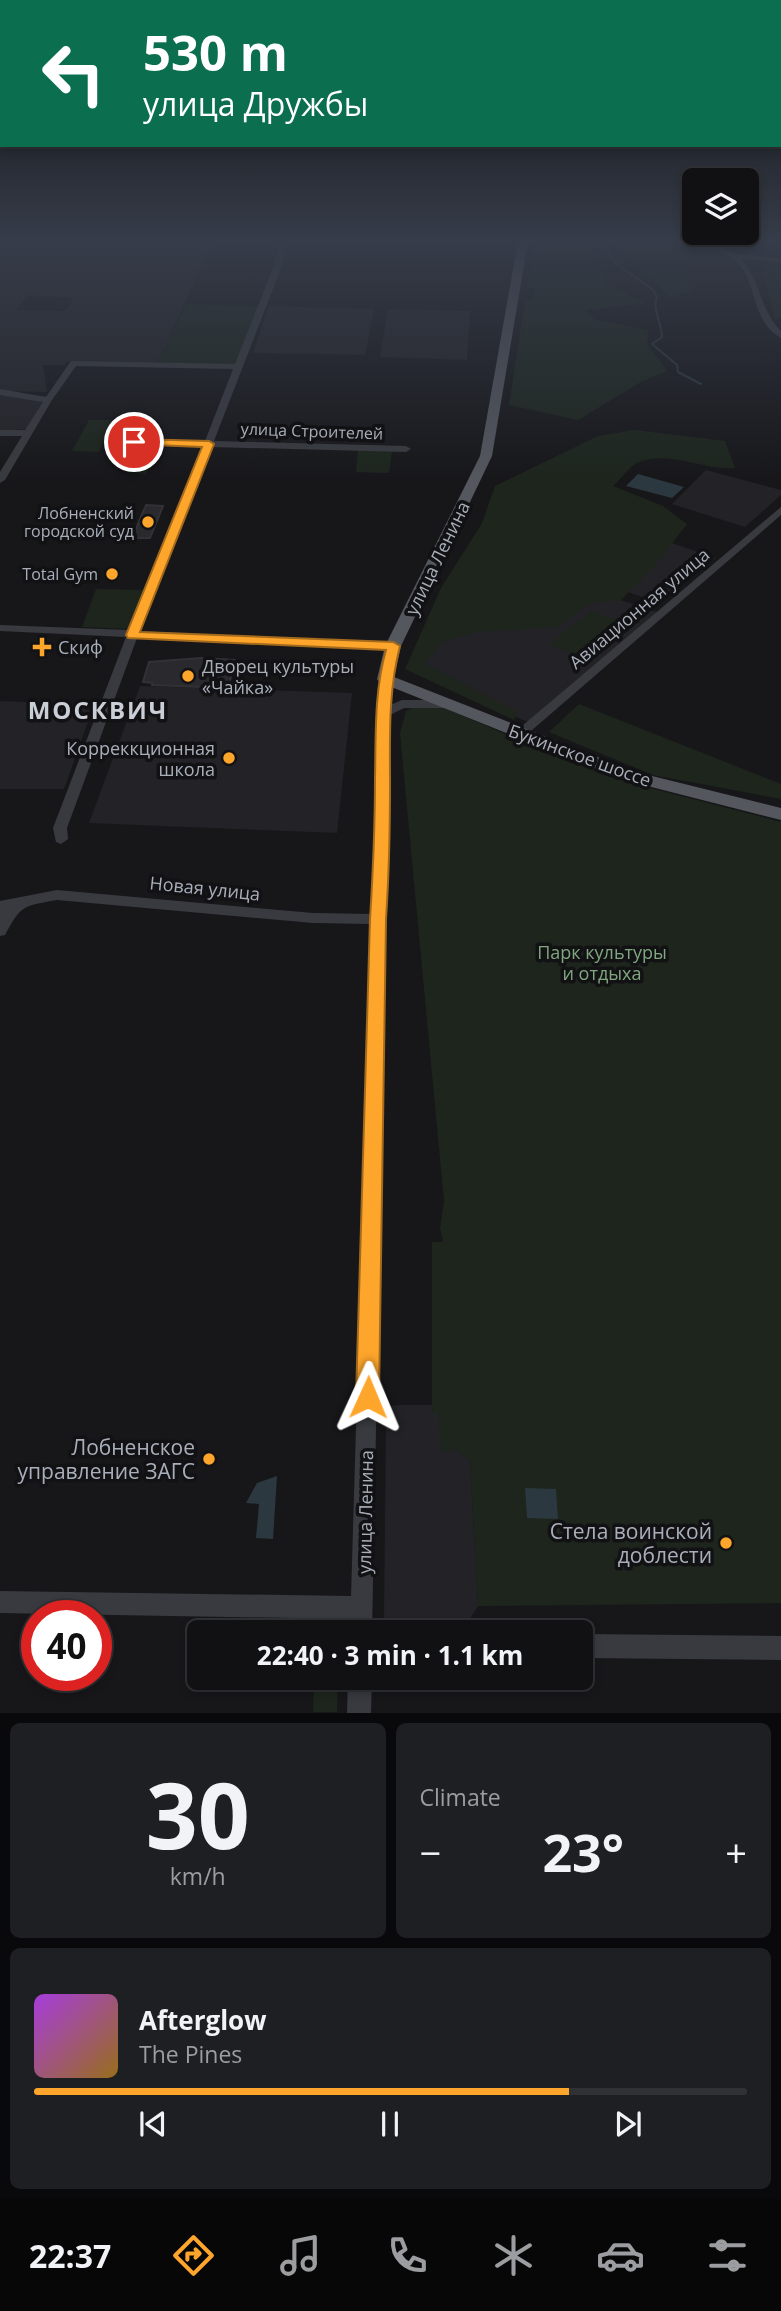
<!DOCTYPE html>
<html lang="en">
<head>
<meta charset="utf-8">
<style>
  :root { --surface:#111114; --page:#1e1f22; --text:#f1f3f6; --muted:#9c9da0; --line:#303134; --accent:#fea52b }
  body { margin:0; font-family:"Open Sans",sans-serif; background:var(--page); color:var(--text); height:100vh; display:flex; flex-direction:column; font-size:26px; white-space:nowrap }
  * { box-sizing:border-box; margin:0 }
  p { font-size:23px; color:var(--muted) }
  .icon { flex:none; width:38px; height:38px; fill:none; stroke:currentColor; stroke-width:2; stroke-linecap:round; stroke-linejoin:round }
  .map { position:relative; height:1713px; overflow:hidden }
  .panel { display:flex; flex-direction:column; gap:10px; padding:10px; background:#09090b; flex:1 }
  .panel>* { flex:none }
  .hud { position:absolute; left:0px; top:0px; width:782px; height:147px; box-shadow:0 4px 10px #0003,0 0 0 2px var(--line); background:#0b6e4f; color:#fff; overflow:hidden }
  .tools { position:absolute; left:682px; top:168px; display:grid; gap:14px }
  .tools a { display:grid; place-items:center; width:77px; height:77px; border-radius:10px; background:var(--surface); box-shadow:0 4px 10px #0003,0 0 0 2px var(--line); font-size:35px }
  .speed { position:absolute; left:21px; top:1600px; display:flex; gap:14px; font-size:35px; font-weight:700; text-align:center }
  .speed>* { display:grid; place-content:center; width:91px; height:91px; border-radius:50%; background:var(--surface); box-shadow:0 4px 10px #0003,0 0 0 2px var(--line); line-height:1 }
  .speed .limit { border:10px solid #d22; background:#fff; color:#111 }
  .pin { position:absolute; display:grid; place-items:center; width:60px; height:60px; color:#fff; margin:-30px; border:4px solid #fff; border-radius:50%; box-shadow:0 2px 7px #0007 }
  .me { position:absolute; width:77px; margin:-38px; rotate:1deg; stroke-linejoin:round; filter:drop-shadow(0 0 5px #0008) }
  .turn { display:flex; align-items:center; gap:24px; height:147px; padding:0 28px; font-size:32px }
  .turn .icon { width:91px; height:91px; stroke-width:2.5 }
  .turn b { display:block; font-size:49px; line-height:60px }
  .big { font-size:52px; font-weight:700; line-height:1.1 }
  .panel .card { flex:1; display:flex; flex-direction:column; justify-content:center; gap:10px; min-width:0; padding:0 24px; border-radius:10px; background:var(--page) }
  .panel .dial { align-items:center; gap:0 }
  .dial b { font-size:91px; line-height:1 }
  .song { display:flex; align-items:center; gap:21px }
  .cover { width:84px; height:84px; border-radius:10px; background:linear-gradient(135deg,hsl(280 70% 55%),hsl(40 70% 35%)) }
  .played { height:7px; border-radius:4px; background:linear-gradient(90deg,var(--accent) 75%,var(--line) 75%) }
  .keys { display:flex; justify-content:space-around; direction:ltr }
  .heat { display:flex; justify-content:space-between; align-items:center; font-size:38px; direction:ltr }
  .panel .tiles { flex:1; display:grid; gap:10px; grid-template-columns:1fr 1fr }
  .card:last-child { grid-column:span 2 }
  .trip { position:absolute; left:187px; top:1620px; width:406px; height:70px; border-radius:10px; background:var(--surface); box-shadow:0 4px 10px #0003,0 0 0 2px var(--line); font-weight:700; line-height:70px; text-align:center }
  .dock { display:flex; height:112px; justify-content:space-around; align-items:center; background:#070708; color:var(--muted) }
  .dock .icon { width:49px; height:49px }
  .dock .on { color:var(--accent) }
  .dock b { font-size:32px; color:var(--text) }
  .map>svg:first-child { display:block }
  .built { fill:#232327; fill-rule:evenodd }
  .green { fill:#1d251d }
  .water { fill:#2c383f }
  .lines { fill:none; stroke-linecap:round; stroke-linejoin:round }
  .stream { stroke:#2c383f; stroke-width:2 }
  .building { fill:#2a2a2e; stroke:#313136; stroke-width:2 }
  .minor { fill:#383a3f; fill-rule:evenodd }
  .major { fill:#54575e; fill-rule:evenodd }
  .route { fill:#fea52b; stroke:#a56b1c; stroke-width:2 }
  .poi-dot { fill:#fea52b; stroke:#121215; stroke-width:2.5 }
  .labels { text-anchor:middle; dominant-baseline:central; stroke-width:7; stroke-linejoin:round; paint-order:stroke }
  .far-street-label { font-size:16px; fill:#a9afba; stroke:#121215 }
  .far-poi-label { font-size:16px; fill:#a9afba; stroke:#121215; text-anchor:end }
  .street-label { font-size:18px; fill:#a9afba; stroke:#121215 }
  .poi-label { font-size:18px; fill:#a9afba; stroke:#121215; text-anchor:start }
  .park-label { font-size:18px; fill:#7fa67e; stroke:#121215 }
  .near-poi-label { font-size:21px; fill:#a9afba; stroke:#121215; text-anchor:end }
  .district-label { font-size:24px; font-weight:bold; letter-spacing:2px; fill:#caced6; stroke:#121215 }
</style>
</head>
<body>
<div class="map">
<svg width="781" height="1713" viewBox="0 0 781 1713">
  <rect width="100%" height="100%" fill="#17171a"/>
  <g class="built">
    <path d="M0 241H222L207 254 158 363 67 362 64 365H43L47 392 0 391ZM28 295 73 298V299L65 311 16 310Z"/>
    <polygon points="269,306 374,309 365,355 253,353"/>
    <polygon points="388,309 470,311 467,360 380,357"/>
    <polygon points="0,395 47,396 27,429 0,431"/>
    <polygon points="706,470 781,490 781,495 745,527 672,504"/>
    <polygon points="672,543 715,558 659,603 625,591"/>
    <polygon points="457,589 608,596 657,612 528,722 425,676 423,648"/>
    <polygon points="140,686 352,693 337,833 89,823"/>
    <polygon points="0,701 94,705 64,789 0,789"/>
    <polygon points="401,1405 432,1405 433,1413 438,1413 457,1450 470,1461 478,1606 461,1633 391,1633 384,1619 386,1422 390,1406"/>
  </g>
  <g class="green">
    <polygon points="601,241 602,246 589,249 602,253 591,261 591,270 602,269 606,284 646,303 585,310 596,320 648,330 647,344 667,371 641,382 578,420 509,405 525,301 532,301 535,289 527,288 534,242"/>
    <polygon points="632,241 680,245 691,292 670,297 616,246"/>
    <polygon points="760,261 781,265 781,317 775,319"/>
    <polygon points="186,304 258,306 237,365 158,363"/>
    <polygon points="89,420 114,420 99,452 72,451"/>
    <path d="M634 430 725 441 735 468C703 471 669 449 637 463 629 467 620 480 613 486L663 506 687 524 658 562 621 600 591 603 557 627 476 632 442 642 425 664 518 712 514 720 405 669 441 588 482 523 495 486 598 436Z"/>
    <polygon points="140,445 159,445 146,475 127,471"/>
    <polygon points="358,450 392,451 389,473 356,472"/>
    <polygon points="96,589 146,590 129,629 82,627"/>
    <polygon points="591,611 621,622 580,657 549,644"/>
    <polygon points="579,704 781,784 781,799 653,775 549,732"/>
    <polygon points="440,706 558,757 619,780 781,822 781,1603 478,1606 470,1462 457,1450 442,1452 438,1414 433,1414 432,1408 432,1242 443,1242 440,1228 444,1201 400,733 406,711 414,707"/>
    <polygon points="294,1678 338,1678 337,1712 313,1712 314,1686 299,1686"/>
  </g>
  <g class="water">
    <polygon points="638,474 684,487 672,498 626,486"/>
    <polygon points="277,1476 273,1539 256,1538 259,1504 246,1503 257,1483"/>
    <polygon points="525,1488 556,1489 558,1519 527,1518"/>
  </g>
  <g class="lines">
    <path class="stream" d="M619 241 617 244 606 242 609 255 618 265 652 289 657 296C652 310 662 323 662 337L652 344 677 365 678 372 701 384"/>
  </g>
  <g class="building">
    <polygon points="146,505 163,506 150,538 132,538"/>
    <polygon points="201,658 235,660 237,666 233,669 228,688 152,685 152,683 143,682 149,662"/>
  </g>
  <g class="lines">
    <g class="minor">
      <polygon points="279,241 286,241 283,263 214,441 406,446 411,449 406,452 211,447 140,631 393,643 399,646 393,649 137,638 67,828 68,839 61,844 56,842 53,828 126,637 0,631 0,625 128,630 202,447 134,445 129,442 134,439 205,441 233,369 76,366 52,400 5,480 0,483 0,472 22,436 0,436 0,430 25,430 43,402 0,395 0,389 46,397 71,361 74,361 235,364 275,263"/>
      <path d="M689 241H702L722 247 735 254 781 258V262L741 259C762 281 758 308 781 331V338C749 320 759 280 734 260 721 249 703 248 689 241Z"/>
      <polygon points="781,507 781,515 524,737 516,737 514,734 516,731"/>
      <path d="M385 675 391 679 390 705 402 700H446L452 704 446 708H404L390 715 372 1633H350V1619L0 1613V1591L351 1596 371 924 313 923 57 900C23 906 21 905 5 935L0 936V901L57 890 313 913 372 914 379 679Z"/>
      <polygon points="581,1634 781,1636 781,1660 581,1658"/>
      <polygon points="348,1678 372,1678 371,1713 347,1713"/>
    </g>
    <polygon class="major" points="518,241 528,241 492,456 401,646 394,677 636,772 781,808 781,820 624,780 379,682 377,679 385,646 480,456"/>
  </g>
  <linearGradient id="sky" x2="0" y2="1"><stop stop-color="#0d0d0e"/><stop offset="0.5" stop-color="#363c49"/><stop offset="1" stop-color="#363c49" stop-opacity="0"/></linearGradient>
  <rect width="781" height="481" fill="url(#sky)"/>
  <path class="route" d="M134 439 209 441 214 444 140 632 393 642 400 646C388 692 390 737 390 785 390 830 389 874 386 919L379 1397 376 1405 368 1408 359 1405 356 1397 370 919C373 872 375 825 375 778 376 735 374 692 386 650L128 638 126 635 202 447 130 444V440Z"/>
  <g class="poi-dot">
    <circle cx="148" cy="522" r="7"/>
    <circle cx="112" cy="574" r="7"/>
    <path d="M38.5 636.5h7v7h7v7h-7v7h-7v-7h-7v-7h7z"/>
    <circle cx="188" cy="676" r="7"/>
    <circle cx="229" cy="758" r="7"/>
    <circle cx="209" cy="1459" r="7"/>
    <circle cx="726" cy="1543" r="7"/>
  </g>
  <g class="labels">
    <g class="far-street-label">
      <text transform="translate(312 431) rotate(2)">улица Строителей</text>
    </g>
    <g class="far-poi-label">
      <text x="134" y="513">Лобненский<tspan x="134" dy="18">городской суд</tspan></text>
      <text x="98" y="574">Total Gym</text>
    </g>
    <g class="street-label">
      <text transform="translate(437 558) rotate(-64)">улица Ленина</text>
      <text transform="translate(639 608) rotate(-40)">Авиационная улица</text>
      <text transform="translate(580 755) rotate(20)">Букинское шоссе</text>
      <text transform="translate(205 888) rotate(6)">Новая улица</text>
      <text transform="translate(365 1512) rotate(-89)">улица Ленина</text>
    </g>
    <g class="poi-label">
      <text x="58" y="647">Скиф</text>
      <text x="202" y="666">Дворец культуры<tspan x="202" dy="21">«Чайка»</tspan></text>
      <text x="215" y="748" text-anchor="end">Корреккционная<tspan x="215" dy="21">школа</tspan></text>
    </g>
    <g class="park-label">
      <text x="602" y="952">Парк культуры<tspan x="602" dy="21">и отдыха</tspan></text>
    </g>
    <g class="near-poi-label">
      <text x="195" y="1447">Лобненское<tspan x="195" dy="24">управление ЗАГС</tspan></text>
      <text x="712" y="1531">Стела воинской<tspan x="712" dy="24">доблести</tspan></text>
    </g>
    <g class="district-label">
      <text x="98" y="709">МОСКВИЧ</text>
    </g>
  </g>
</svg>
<div class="tools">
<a><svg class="icon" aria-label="layers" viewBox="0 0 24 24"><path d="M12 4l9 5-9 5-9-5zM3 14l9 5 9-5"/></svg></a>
</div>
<div class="speed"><div class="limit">40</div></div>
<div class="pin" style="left:134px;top:442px;background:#d93025"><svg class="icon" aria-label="arrive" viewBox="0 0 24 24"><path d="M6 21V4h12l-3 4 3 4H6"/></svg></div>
<svg class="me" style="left:368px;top:1397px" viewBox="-20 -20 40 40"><path d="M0-17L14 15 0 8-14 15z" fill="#fea52b" stroke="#fff" stroke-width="4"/></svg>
<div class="trip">22:40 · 3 min · 1.1 km</div>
<div class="hud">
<div class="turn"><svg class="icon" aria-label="left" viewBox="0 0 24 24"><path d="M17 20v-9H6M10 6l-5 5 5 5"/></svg><div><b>530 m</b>улица Дружбы</div></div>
</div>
</div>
<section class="panel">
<div class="tiles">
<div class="card dial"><b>30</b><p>km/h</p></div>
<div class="card"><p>Climate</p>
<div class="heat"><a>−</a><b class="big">23°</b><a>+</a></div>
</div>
<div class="card">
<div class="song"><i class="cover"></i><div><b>Afterglow</b><p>The Pines</p></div></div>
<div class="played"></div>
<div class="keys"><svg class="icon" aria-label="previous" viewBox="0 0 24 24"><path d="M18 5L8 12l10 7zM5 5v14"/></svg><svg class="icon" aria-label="pause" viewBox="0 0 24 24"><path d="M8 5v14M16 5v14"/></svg><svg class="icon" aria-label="next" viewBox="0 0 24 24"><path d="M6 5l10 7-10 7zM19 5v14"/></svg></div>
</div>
</div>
</section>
<nav class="dock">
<b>22:37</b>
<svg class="icon on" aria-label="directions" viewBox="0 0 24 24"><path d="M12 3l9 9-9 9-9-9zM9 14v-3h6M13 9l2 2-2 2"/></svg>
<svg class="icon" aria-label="music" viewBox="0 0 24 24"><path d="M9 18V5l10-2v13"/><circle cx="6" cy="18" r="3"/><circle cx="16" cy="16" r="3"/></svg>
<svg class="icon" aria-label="phone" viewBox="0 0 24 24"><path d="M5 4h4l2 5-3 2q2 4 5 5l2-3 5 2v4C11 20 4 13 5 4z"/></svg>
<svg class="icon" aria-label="climate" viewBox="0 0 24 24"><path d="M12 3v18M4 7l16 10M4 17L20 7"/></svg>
<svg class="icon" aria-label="car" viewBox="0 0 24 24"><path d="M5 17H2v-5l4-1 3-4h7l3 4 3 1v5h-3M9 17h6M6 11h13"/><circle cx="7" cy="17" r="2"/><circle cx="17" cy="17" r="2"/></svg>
<svg class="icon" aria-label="filters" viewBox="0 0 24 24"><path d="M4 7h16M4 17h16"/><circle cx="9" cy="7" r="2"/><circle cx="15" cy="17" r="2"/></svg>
</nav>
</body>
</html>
